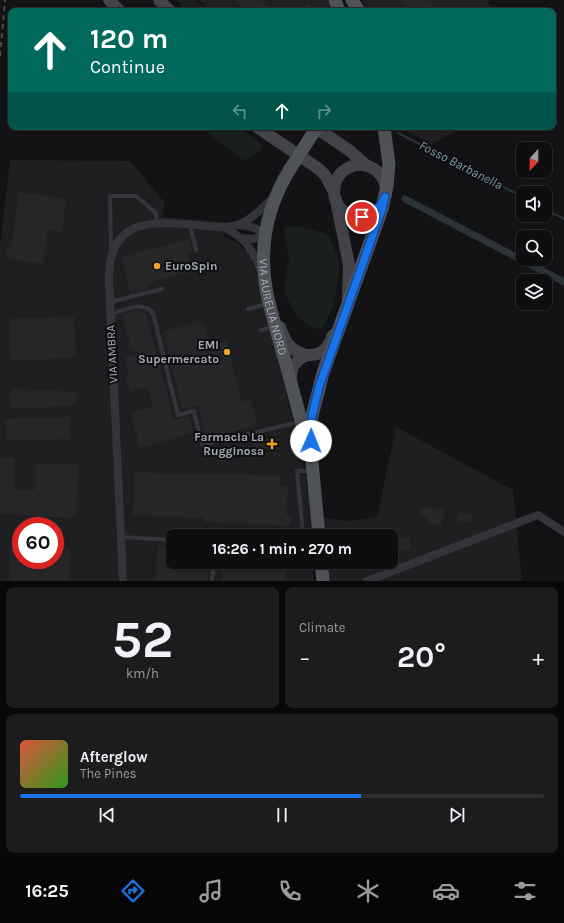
<!DOCTYPE html>
<html lang="en">
<head>
<meta charset="utf-8">
<style>
  :root { --surface:#0e0e10; --page:#1c1c1e; --text:#f1f3f6; --muted:#9b9c9f; --line:#2e2e30; --accent:#1a73e8 }
  body { margin:0; font-family:Karla,sans-serif; background:var(--page); color:var(--text); height:100vh; display:flex; flex-direction:column; font-size:15px; white-space:nowrap }
  * { box-sizing:border-box; margin:0 }
  p { font-size:13px; color:var(--muted) }
  .icon { flex:none; width:22px; height:22px; fill:none; stroke:currentColor; stroke-width:2; stroke-linecap:round; stroke-linejoin:round }
  .map { position:relative; height:581px; overflow:hidden }
  .details { display:flex; flex-direction:column; gap:6px; padding:6px; background:#080809; flex:1 }
  .details>* { flex:none }
  .banner { position:absolute; left:8px; top:8px; width:548px; height:122px; border-radius:8px; box-shadow:0 1px 3px #0004,0 0 0 1px var(--line); background:#00695c; color:#fff; overflow:hidden }
  .needle { width:26px; rotate:201deg }
  .buttons { position:absolute; left:516px; top:142px; display:grid; gap:8px }
  .buttons a { display:grid; place-items:center; width:36px; height:36px; border-radius:8px; background:var(--surface); box-shadow:0 1px 3px #0004,0 0 0 1px var(--line); font-size:20px }
  .speed { position:absolute; left:12px; top:517px; display:flex; gap:8px; font-size:20px; font-weight:700; text-align:center }
  .speed>* { display:grid; place-content:center; width:52px; height:52px; border-radius:50%; background:var(--surface); box-shadow:0 1px 3px #0004,0 0 0 1px var(--line); line-height:1 }
  .speed .limit { border:6px solid #d22; background:#fff; color:#111 }
  .pin { position:absolute; display:grid; place-items:center; width:34px; height:34px; color:#fff; margin:-17px; border:2px solid #fff; border-radius:50%; box-shadow:0 1px 4px #0007 }
  .me { position:absolute; width:44px; margin:-22px; rotate:1deg; stroke-linejoin:round; filter:drop-shadow(0 0 3px #0008) }
  .turn { display:flex; align-items:center; gap:14px; height:84px; padding:0 16px; font-size:18px }
  .turn .icon { width:52px; height:52px; stroke-width:2.5 }
  .turn b { display:block; font-size:28px; line-height:34px }
  .lanes { display:flex; align-items:center; height:38px; padding:0 16px; background:#0003; justify-content:center; gap:20px; direction:ltr }
  .lanes .off { opacity:.35 }
  .big { font-size:30px; font-weight:700; line-height:1.1 }
  .details .card { flex:1; display:flex; flex-direction:column; justify-content:center; gap:6px; min-width:0; padding:0 14px; border-radius:8px; background:var(--page) }
  .details .dial { align-items:center; gap:0 }
  .dial b { font-size:52px; line-height:1 }
  .song { display:flex; align-items:center; gap:12px }
  .cover { width:48px; height:48px; border-radius:6px; background:linear-gradient(135deg,hsl(10 70% 55%),hsl(110 70% 35%)) }
  .played { height:4px; border-radius:2px; background:linear-gradient(90deg,var(--accent) 65%,var(--line) 65%) }
  .keys { display:flex; justify-content:space-around; direction:ltr }
  .heat { display:flex; justify-content:space-between; align-items:center; font-size:22px; direction:ltr }
  .details .tiles { flex:1; display:grid; gap:6px; grid-template-columns:1fr 1fr }
  .card:last-child { grid-column:span 2 }
  .trip { position:absolute; left:166px; top:529px; width:232px; height:40px; border-radius:8px; background:var(--surface); box-shadow:0 1px 3px #0004,0 0 0 1px var(--line); font-weight:700; line-height:40px; text-align:center }
  .menu { display:flex; height:64px; justify-content:space-around; align-items:center; background:#060606; color:var(--muted) }
  .menu .icon { width:28px; height:28px }
  .menu .selected { color:var(--accent) }
  .menu b { font-size:18px; color:var(--text) }
  .map>svg:first-child { display:block }
  .built { fill:#1f1f22; fill-rule:evenodd }
  .green { fill:#191f1a }
  .lines { fill:none; stroke-linecap:round; stroke-linejoin:round }
  .stream { stroke:#293338; stroke-width:2 }
  .canal { stroke:#293338; stroke-width:7 }
  .building { fill:#262629 }
  .service { stroke:#34353a; stroke-width:4 }
  .minor { stroke:#34353a; stroke-width:8 }
  .secondary { stroke:#42444a; stroke-width:12 }
  .primary { stroke:#505259; stroke-width:13 }
  .rail { stroke:#47494f; stroke-width:2; stroke-dasharray:5 4; stroke-linecap:butt }
  .primary-bridge { stroke:#505259; stroke-width:13 }
  .route-casing { stroke:#114b97; stroke-width:10 }
  .route { stroke:#1a73e8; stroke-width:7 }
  .poi-dot { fill:#f0a32f; stroke:#0e0e10; stroke-width:1.5 }
  .labels { text-anchor:middle; dominant-baseline:central; stroke-width:4; stroke-linejoin:round; paint-order:stroke }
  .poi-label { font-size:12px; font-weight:bold; fill:#a5abb5; stroke:#0e0e10; text-anchor:end }
  .street-label { font-size:12px; fill:#a5abb5; stroke:#0e0e10 }
  .water-label { font-size:13px; font-style:italic; fill:#7b9bb0; stroke:#0e0e10 }
</style>
</head>
<body>
<div class="map">
<svg width="564" height="581" viewBox="0 0 564 581">
  <rect width="100%" height="100%" fill="#131315"/>
  <g class="built">
    <polygon points="199,0 328,0 331,11 210,11"/>
    <polygon points="361,0 487,0 492,11 368,11"/>
    <polygon points="399,127 464,127 431,144"/>
    <path d="M10 160 130 161 165 203 162 217 224 222V236L239 244 247 252 255 268 297 436 305 474 309 500 311 530 310 536H173V562H312L314 581H0V247ZM21 526H55V560H21Z"/>
    <polygon points="396,427 513,490 522,581 327,581 326,562 391,562 391,536 323,536 322,518 350,521 377,517"/>
  </g>
  <g class="green">
    <polygon points="176,0 195,0 207,11 187,11"/>
    <polygon points="201,127 238,127 263,145 262,150 244,161"/>
    <polygon points="293,225 327,234 332,242 340,265 333,308 322,329 312,328 299,318 292,308 285,294 285,282 289,257 286,246 284,228"/>
  </g>
  <g class="lines">
    <g class="stream">
      <polyline points="398,133 523,197"/>
      <polyline points="545,209 564,219"/>
    </g>
    <polyline class="canal" points="405,199 564,282"/>
  </g>
  <g class="building">
    <polygon points="234,0 262,0 274,11 247,11"/>
    <polygon points="402,0 430,0 435,11 407,11"/>
    <polygon points="309,3 312,8 309,11 297,11"/>
    <polygon points="19,192 66,199 62,232 48,230 43,264 6,259 7,249 11,250"/>
    <polygon points="189,239 192,251 187,252 192,272 147,283 148,289 130,293 122,259 124,255"/>
    <polygon points="137,310 145,311 174,420 189,416 194,433 140,448 130,412 153,406 147,386 130,391 125,374 129,373 125,357 140,353 131,349 122,314"/>
    <polygon points="74,316 76,358 11,361 9,319"/>
    <polygon points="203,321 209,345 227,341 242,402 251,400 257,426 206,438 198,405 182,409 163,331"/>
    <polygon points="28,388 28,390 44,389 44,391 62,390 62,392 76,392 77,406 11,409 10,389"/>
    <polygon points="69,417 69,439 6,441 5,419"/>
    <polygon points="253,439 274,440 273,450 252,449"/>
    <polygon points="0,457 14,458 14,489 35,490 36,463 78,465 76,518 0,514"/>
    <polygon points="134,472 206,475 206,473 281,476 280,486 288,487 286,515 291,515 291,526 204,522 204,518 133,515"/>
    <polygon points="421,506 445,510 441,525 426,522 427,518 419,516"/>
    <polygon points="458,513 473,514 472,523 457,521"/>
    <polygon points="409,538 411,549 391,552 391,540"/>
    <polygon points="157,545 173,546 173,562 208,562 207,581 156,581"/>
    <polygon points="10,546 21,546 21,560 55,560 55,548 70,549 69,581 9,581"/>
    <polygon points="223,562 273,562 273,565 286,566 285,581 222,581"/>
  </g>
  <g class="lines">
    <g class="service">
      <polyline points="190,224 196,250"/>
      <polyline points="111,251 110,196 136,196 156,213 157,223"/>
      <polyline points="110,302 162,289"/>
      <polyline points="248,309 267,304"/>
      <path d="M111 314C124 310 142 300 153 313L178 415 194 411 202 445 299 422"/>
      <polyline points="261,330 274,327"/>
      <polyline points="310,471 297,471 303,533 316,533"/>
      <polyline points="120,537 173,540"/>
      <polyline points="212,581 214,562"/>
    </g>
    <g class="minor">
      <polyline points="237,225 252,227 265,233 254,239 241,238"/>
      <path d="M225 228C249 241 250 247 261 271"/>
      <path d="M123 581 109 281C108 219 149 221 197 225 209 226 221 229 233 226 249 223 262 208 273 198"/>
      <polyline points="367,581 538,515 564,532"/>
    </g>
    <g class="secondary">
      <polyline points="109,0 120,11"/>
      <polyline points="159,0 170,11"/>
      <polyline points="257,127 319,169 325,175 334,192"/>
      <polyline points="315,127 350,151 367,166"/>
      <circle cx="360" cy="191" r="26"/>
      <polyline points="336,200 349,265 348,298"/>
      <path d="M280 327C282 332 284 339 288 344 296 354 312 359 323 351 328 347 331 341 333 335"/>
      <path d="M291 380C291 366 295 361 307 355"/>
    </g>
    <g class="primary">
      <polyline points="335,0 339,11"/>
      <polyline points="352,0 359,11"/>
      <path id="s1" d="M290 169C266 208 258 249 267 294 271 311 276 329 281 347 290 378 298 409 306 440"/>
      <polyline points="319,536 312,462 310,430 312,416 323,373 382,209 387,186 389,164 384,127"/>
      <polyline points="321,562 323,581"/>
    </g>
    <polyline class="rail" points="0,56 5,0"/>
    <polyline class="primary-bridge" points="290,169 317,127"/>
  </g>
  <g class="lines">
    <g class="route-casing">
      <path id="route" d="M311 441 312 416 319 387 382 209 385 197C381 208 374 214 362 217"/>
    </g>
    <use href="#route" class="route"/>
  </g>
  <g class="poi-dot">
    <circle cx="157" cy="266" r="4"/>
    <circle cx="227" cy="352" r="4"/>
    <path d="M270 438h4v4h4v4h-4v4h-4v-4h-4v-4h4z"/>
  </g>
  <g class="labels">
    <g class="poi-label">
      <text x="165" y="266" text-anchor="start">EuroSpin</text>
      <text x="219" y="345">EMI<tspan x="219" dy="14">Supermercato</tspan></text>
      <text x="264" y="437">Farmacia La<tspan x="264" dy="14">Rugginosa</tspan></text>
    </g>
    <g class="street-label">
      <text stroke="none"><textPath href="#s1" startOffset="144">VIA AURELIA NORD</textPath></text>
      <text transform="translate(112 354) rotate(-93)">VIA AMBRA</text>
    </g>
    <g class="water-label">
      <text transform="translate(461 165) rotate(27)">Fosso Barbanella</text>
    </g>
  </g>
</svg>
<div class="buttons">
<a><svg class="needle" viewBox="-14 -14 28 28"><path d="M0-13l5 13h-10z" fill="#e53935"/><path d="M0 13l5-13h-10z" fill="#9b9c9f"/></svg></a>
<a><svg class="icon" aria-label="sound" viewBox="0 0 24 24"><path d="M4 9h4l5-4v14l-5-4H4zM17 9q2 3 0 6"/></svg></a>
<a><svg class="icon" aria-label="search" viewBox="0 0 24 24"><circle cx="10" cy="10" r="6"/><path d="M15 15l6 6"/></svg></a>
<a><svg class="icon" aria-label="layers" viewBox="0 0 24 24"><path d="M12 4l9 5-9 5-9-5zM3 14l9 5 9-5"/></svg></a>
</div>
<div class="speed"><div class="limit">60</div></div>
<div class="pin" style="left:362px;top:217px;background:#d93025"><svg class="icon" aria-label="arrive" viewBox="0 0 24 24"><path d="M6 21V4h12l-3 4 3 4H6"/></svg></div>
<svg class="me" style="left:311px;top:441px" viewBox="-20 -20 40 40"><circle r="19" fill="#fff"/><path d="M0-13L10 11 0 6-10 11z" fill="#1a73e8"/></svg>
<div class="trip">16:26 · 1 min · 270 m</div>
<div class="banner">
<div class="turn"><svg class="icon" aria-label="ahead" viewBox="0 0 24 24"><path d="M12 20V5M6 11l6-6 6 6"/></svg><div><b>120 m</b>Continue</div></div>
<div class="lanes"><svg class="icon off" aria-label="left" viewBox="0 0 24 24"><path d="M17 20v-9H6M10 6l-5 5 5 5"/></svg><svg class="icon" aria-label="ahead" viewBox="0 0 24 24"><path d="M12 20V5M6 11l6-6 6 6"/></svg><svg class="icon off" aria-label="right" viewBox="0 0 24 24"><path d="M7 20v-9h11M14 6l5 5-5 5"/></svg></div>
</div>
</div>
<section class="details">
<div class="tiles">
<div class="card dial"><b>52</b><p>km/h</p></div>
<div class="card"><p>Climate</p>
<div class="heat"><a>−</a><b class="big">20°</b><a>+</a></div>
</div>
<div class="card">
<div class="song"><i class="cover"></i><div><b>Afterglow</b><p>The Pines</p></div></div>
<div class="played"></div>
<div class="keys"><svg class="icon" aria-label="previous" viewBox="0 0 24 24"><path d="M18 5L8 12l10 7zM5 5v14"/></svg><svg class="icon" aria-label="pause" viewBox="0 0 24 24"><path d="M8 5v14M16 5v14"/></svg><svg class="icon" aria-label="next" viewBox="0 0 24 24"><path d="M6 5l10 7-10 7zM19 5v14"/></svg></div>
</div>
</div>
</section>
<nav class="menu">
<b>16:25</b>
<svg class="icon selected" aria-label="directions" viewBox="0 0 24 24"><path d="M12 3l9 9-9 9-9-9zM9 14v-3h6M13 9l2 2-2 2"/></svg>
<svg class="icon" aria-label="music" viewBox="0 0 24 24"><path d="M9 18V5l10-2v13"/><circle cx="6" cy="18" r="3"/><circle cx="16" cy="16" r="3"/></svg>
<svg class="icon" aria-label="phone" viewBox="0 0 24 24"><path d="M5 4h4l2 5-3 2q2 4 5 5l2-3 5 2v4C11 20 4 13 5 4z"/></svg>
<svg class="icon" aria-label="climate" viewBox="0 0 24 24"><path d="M12 3v18M4 7l16 10M4 17L20 7"/></svg>
<svg class="icon" aria-label="car" viewBox="0 0 24 24"><path d="M5 17H2v-5l4-1 3-4h7l3 4 3 1v5h-3M9 17h6M6 11h13"/><circle cx="7" cy="17" r="2"/><circle cx="17" cy="17" r="2"/></svg>
<svg class="icon" aria-label="filters" viewBox="0 0 24 24"><path d="M4 7h16M4 17h16"/><circle cx="9" cy="7" r="2"/><circle cx="15" cy="17" r="2"/></svg>
</nav>
</body>
</html>
